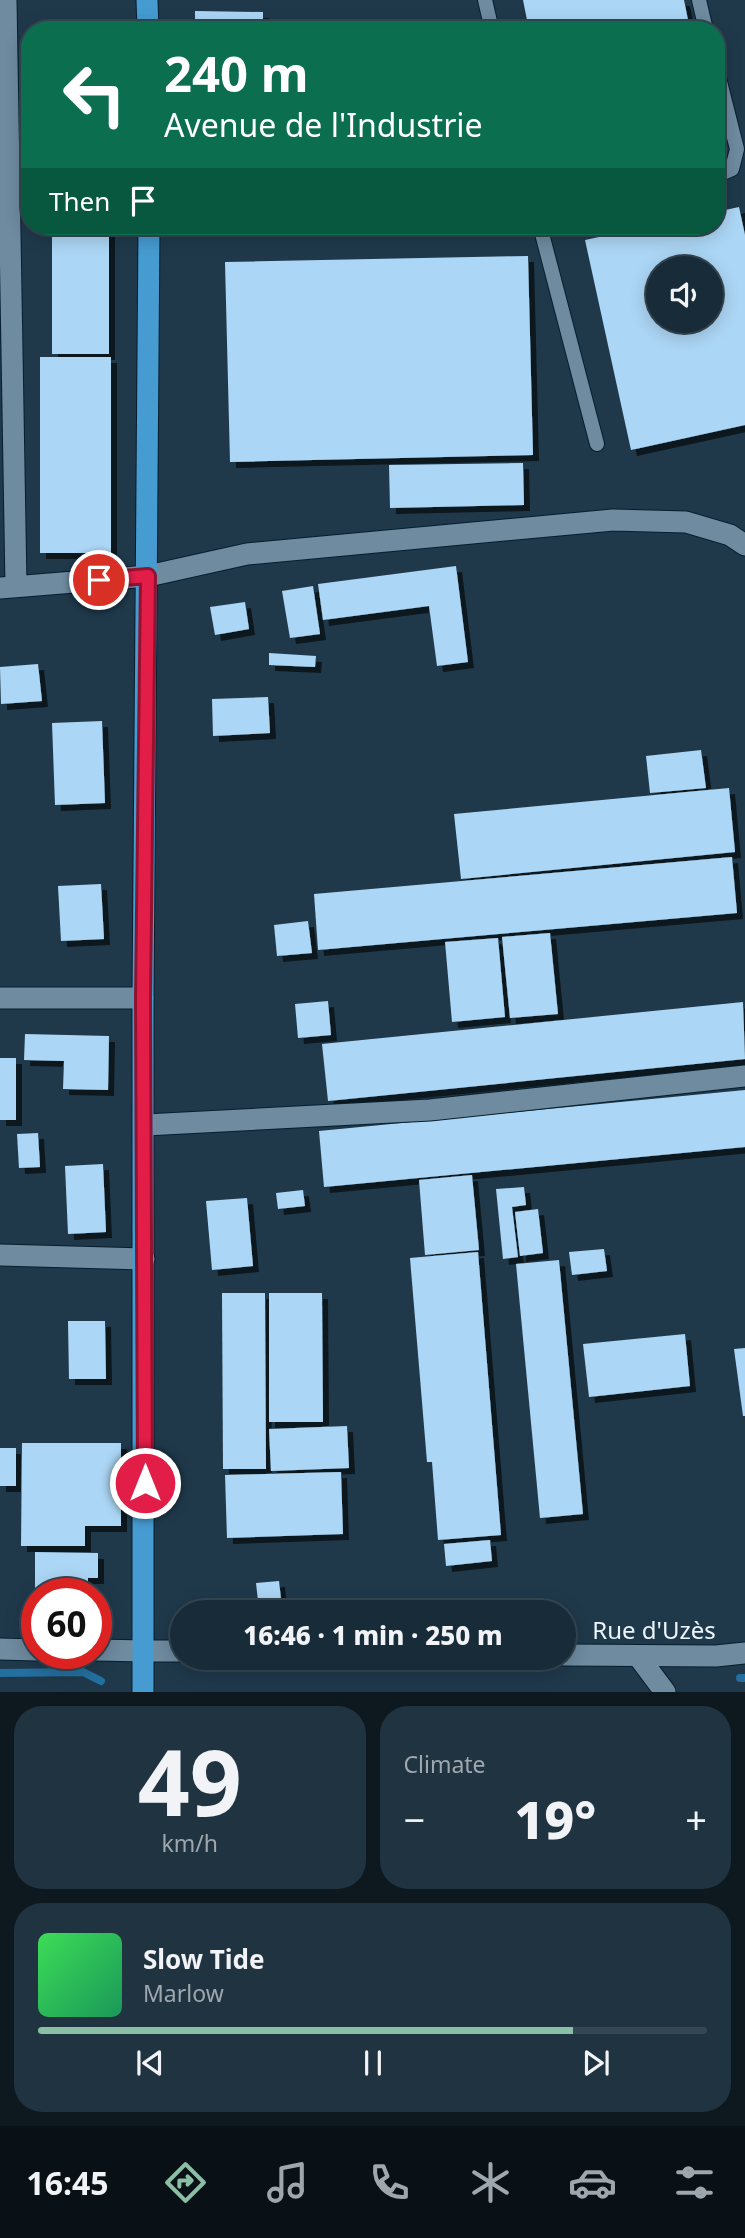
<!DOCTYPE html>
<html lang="en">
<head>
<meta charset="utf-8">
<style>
  :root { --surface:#172b38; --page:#203340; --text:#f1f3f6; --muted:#9ea7ae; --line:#364753; --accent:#8abfa5 }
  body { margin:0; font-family:"Noto Sans",sans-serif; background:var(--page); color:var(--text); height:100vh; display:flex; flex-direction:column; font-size:26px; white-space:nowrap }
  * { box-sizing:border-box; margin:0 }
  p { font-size:23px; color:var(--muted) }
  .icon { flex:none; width:38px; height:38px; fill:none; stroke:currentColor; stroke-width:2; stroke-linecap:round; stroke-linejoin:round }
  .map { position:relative; height:1692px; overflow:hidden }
  .drawer { display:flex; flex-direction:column; gap:14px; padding:14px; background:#0d181f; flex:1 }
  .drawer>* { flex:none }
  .guide { position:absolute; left:21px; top:21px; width:704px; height:214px; border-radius:28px; box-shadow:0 4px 18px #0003,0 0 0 2px var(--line); background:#0b6e4f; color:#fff; overflow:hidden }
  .tools { position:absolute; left:646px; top:256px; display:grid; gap:14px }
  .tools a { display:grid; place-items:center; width:77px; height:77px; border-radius:50%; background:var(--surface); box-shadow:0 4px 18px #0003,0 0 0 2px var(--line); font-size:35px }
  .speed { position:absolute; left:21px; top:1578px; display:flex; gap:14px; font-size:35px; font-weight:700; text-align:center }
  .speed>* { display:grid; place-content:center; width:91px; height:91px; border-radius:50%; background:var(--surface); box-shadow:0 4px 18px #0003,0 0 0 2px var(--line); line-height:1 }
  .speed .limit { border:10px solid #d22; background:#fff; color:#111 }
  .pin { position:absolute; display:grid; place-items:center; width:60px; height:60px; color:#fff; margin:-30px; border:4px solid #fff; border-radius:50%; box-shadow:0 2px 7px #0007 }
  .me { position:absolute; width:77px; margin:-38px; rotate:0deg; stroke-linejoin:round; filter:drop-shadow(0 0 5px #0008) }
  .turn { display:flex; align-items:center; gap:24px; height:147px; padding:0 28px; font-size:32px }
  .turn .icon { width:91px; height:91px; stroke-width:2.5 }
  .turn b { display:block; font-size:49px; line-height:60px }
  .then { display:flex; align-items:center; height:66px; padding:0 28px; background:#0003; gap:14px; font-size:26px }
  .big { font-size:52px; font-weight:800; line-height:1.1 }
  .drawer .tile { flex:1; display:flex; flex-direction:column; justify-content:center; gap:10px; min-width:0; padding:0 24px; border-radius:28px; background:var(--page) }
  .drawer .dial { align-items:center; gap:0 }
  .dial b { font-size:91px; line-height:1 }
  .song { display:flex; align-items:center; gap:21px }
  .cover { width:84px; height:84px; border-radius:10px; background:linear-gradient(135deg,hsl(130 70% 55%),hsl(150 70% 35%)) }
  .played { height:7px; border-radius:4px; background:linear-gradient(90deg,var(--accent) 80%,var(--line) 80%) }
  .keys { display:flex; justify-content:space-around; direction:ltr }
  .heat { display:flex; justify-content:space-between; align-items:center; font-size:38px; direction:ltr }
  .drawer .tiles { flex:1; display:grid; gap:14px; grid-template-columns:1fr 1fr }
  .tile:last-child { grid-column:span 2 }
  .trip { position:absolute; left:170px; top:1600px; width:406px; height:70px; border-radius:35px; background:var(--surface); box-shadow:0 4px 18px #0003,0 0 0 2px var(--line); font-weight:800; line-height:70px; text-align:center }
  .dock { display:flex; height:112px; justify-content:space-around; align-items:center; background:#091116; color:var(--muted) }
  .dock .icon { width:49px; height:49px }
  .dock .active { color:var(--accent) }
  .dock b { font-size:32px; color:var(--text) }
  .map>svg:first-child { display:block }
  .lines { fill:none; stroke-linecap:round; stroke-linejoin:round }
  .stream { stroke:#236f9f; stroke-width:8 }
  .building { fill:#acd6f5; fill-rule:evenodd; filter:url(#shadow) }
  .service-casing { stroke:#061f30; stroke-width:16 }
  .minor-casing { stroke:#061f30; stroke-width:23 }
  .tertiary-casing { stroke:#061f30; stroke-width:23 }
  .primary-casing { stroke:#061f30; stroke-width:23 }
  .service { stroke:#6f8ba0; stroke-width:14 }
  .minor { stroke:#6f8ba0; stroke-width:21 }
  .tertiary { stroke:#6f8ba0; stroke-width:21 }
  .primary { stroke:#469bd0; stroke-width:21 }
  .route-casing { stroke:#92132f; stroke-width:18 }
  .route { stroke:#e11d48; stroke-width:12 }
  .labels { text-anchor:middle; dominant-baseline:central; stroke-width:7; stroke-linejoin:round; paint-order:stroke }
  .street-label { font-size:24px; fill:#ecf5fc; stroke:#1f394b }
</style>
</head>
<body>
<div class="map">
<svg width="745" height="1692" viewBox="0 0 745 1692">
  <defs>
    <filter id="shadow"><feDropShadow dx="6" dy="6" stdDeviation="0" flood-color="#0009"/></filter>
  </defs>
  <rect width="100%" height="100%" fill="#1f394b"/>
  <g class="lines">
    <g class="stream">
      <polyline points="0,1673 83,1672 101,1681"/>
      <polyline points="740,1678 745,1678"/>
    </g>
  </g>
  <g class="building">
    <polygon points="523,0 684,0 690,30 529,30"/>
    <polygon points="195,11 263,12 263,28 195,26"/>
    <path d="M739 207 745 235V425L631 450 585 240 650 226H716V212ZM658 268H710V320H658Z"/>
    <rect x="52" y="226" width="57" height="128"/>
    <polygon points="528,256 533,455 230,462 225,262"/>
    <rect x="40" y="357" width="71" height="196"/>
    <polygon points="523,463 524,505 390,508 389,465"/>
    <polygon points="456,566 468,662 437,666 429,606 323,620 318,584"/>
    <polygon points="313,586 320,634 290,638 282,591"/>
    <polygon points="245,602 249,629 215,635 210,607"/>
    <polygon points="269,653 316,656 315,667 269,665"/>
    <polygon points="38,664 42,701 1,704 0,667"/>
    <polygon points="268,697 270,733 213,736 212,699"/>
    <polygon points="102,721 105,803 55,805 52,723"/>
    <polygon points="701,750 706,788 650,793 646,756"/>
    <polygon points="729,788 735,852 461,879 454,814"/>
    <polygon points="732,857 737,913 318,950 314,894"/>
    <polygon points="101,884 104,939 61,941 58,886"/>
    <polygon points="308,921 312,953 277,956 274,925"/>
    <polygon points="550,933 558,1014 510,1018 502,937"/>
    <polygon points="498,938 505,1017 452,1022 445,942"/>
    <polygon points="328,1001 331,1035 298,1038 295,1004"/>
    <polygon points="743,1002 745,1059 328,1101 322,1044"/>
    <polygon points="25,1034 109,1036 108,1090 63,1089 64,1061 24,1060"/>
    <rect x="0" y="1058" width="16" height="62"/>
    <polygon points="745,1090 745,1147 324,1187 319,1131"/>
    <polygon points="38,1133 40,1167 19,1168 17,1134"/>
    <polygon points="103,1164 106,1232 68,1234 65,1166"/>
    <polygon points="472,1175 479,1250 425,1255 419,1180"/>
    <polygon points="524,1187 526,1205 512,1207 518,1257 503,1259 496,1189"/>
    <polygon points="303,1190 305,1206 278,1209 276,1193"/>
    <polygon points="247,1198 253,1266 212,1270 206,1201"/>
    <polygon points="538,1209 543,1253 520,1256 515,1212"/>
    <polygon points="604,1249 607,1271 572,1275 569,1252"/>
    <polygon points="478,1252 501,1535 438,1540 432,1462 427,1462 410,1258"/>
    <polygon points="559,1260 583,1514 540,1518 516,1264"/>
    <polygon points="222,1293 265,1293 266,1469 223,1469"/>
    <polygon points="269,1293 322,1293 323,1422 269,1422"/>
    <polygon points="68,1321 105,1321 106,1379 69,1379"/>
    <polygon points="685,1334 690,1386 589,1397 583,1344"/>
    <polygon points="745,1348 745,1416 743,1416 734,1349"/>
    <polygon points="347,1426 349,1468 271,1471 269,1429"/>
    <polygon points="22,1443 121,1443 121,1526 85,1526 85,1546 21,1546"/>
    <rect x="0" y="1448" width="16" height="38"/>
    <polygon points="341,1472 343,1534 227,1538 225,1475"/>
    <polygon points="490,1540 492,1561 446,1566 444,1544"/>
    <polygon points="35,1552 98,1553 98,1578 88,1578 88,1594 35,1594"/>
    <polygon points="279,1581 281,1599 258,1601 256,1583"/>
  </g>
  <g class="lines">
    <g class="service-casing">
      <g id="service">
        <polyline points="485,0 492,30"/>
        <polyline points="699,0 706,30"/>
        <polyline points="716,66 737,149 732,169 716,176"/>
        <polyline points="540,226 597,444"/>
      </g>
    </g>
    <g class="minor-casing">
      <g id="minor">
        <polyline points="6,0 16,586"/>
        <polyline points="0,588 148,576 247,554 613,520 686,522 730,535 745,545"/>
        <polyline points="0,998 143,998"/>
        <polyline points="145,1125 430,1110 745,1076"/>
        <polyline points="0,1255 144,1259"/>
        <polyline points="146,1651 182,1651"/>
        <polyline points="564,1655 716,1656 745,1653"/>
        <polyline points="638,1656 665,1692"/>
      </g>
    </g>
    <g class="tertiary-casing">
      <g id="tertiary">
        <polyline points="0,1649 37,1650"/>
        <polyline points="96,1650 146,1651"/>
      </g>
    </g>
    <g class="primary-casing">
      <g id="primary">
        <polyline points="147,0 148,30"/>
        <polyline points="143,1692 143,998 149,226"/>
      </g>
    </g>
    <use href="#service" class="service"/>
    <use href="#minor" class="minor"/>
    <use href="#tertiary" class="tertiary"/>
    <use href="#primary" class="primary"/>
  </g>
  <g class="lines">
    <g class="route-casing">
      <polyline id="route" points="99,580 148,576 143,998 145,1483"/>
    </g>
    <use href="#route" class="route"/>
  </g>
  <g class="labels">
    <g class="street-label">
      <text x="654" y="1629">Rue d'Uzès</text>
    </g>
  </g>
</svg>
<div class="tools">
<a><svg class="icon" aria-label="sound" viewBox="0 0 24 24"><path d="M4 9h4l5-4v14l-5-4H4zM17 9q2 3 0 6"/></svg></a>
</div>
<div class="speed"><div class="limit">60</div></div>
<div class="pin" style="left:99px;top:580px;background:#d93025"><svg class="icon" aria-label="arrive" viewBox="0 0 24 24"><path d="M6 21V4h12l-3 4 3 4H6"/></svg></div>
<svg class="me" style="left:145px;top:1483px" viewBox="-20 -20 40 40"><circle r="17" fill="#e11d48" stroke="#fff" stroke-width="3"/><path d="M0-11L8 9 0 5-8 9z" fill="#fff"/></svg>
<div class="trip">16:46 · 1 min · 250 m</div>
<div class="guide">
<div class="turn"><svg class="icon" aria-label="left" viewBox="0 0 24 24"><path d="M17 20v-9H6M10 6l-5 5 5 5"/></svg><div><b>240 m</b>Avenue de l'Industrie</div></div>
<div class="then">Then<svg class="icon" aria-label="arrive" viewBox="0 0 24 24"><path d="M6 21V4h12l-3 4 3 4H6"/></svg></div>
</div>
</div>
<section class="drawer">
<div class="tiles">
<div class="tile dial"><b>49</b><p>km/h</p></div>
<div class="tile"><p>Climate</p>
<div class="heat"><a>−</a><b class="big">19°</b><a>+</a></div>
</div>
<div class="tile">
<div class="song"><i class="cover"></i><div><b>Slow Tide</b><p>Marlow</p></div></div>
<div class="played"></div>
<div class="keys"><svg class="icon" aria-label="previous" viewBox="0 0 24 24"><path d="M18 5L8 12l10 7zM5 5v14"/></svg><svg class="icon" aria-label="pause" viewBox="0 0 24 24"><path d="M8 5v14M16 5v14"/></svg><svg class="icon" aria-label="next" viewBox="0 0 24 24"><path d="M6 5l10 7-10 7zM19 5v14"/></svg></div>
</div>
</div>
</section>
<nav class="dock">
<b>16:45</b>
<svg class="icon active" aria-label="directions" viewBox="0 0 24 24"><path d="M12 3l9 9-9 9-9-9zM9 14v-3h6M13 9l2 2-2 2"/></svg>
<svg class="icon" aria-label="music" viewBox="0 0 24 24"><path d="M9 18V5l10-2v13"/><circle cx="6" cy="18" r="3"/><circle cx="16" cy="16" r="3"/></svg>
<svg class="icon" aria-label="phone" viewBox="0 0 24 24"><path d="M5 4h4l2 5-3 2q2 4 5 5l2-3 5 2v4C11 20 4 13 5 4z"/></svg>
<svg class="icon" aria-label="climate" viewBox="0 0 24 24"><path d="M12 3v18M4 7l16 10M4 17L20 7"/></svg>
<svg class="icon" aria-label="car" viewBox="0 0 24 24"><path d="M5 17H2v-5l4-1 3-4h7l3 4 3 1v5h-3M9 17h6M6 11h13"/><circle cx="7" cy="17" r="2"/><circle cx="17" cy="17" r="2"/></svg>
<svg class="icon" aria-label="filters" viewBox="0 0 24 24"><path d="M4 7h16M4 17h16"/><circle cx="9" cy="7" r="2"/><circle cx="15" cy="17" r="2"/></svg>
</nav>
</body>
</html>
